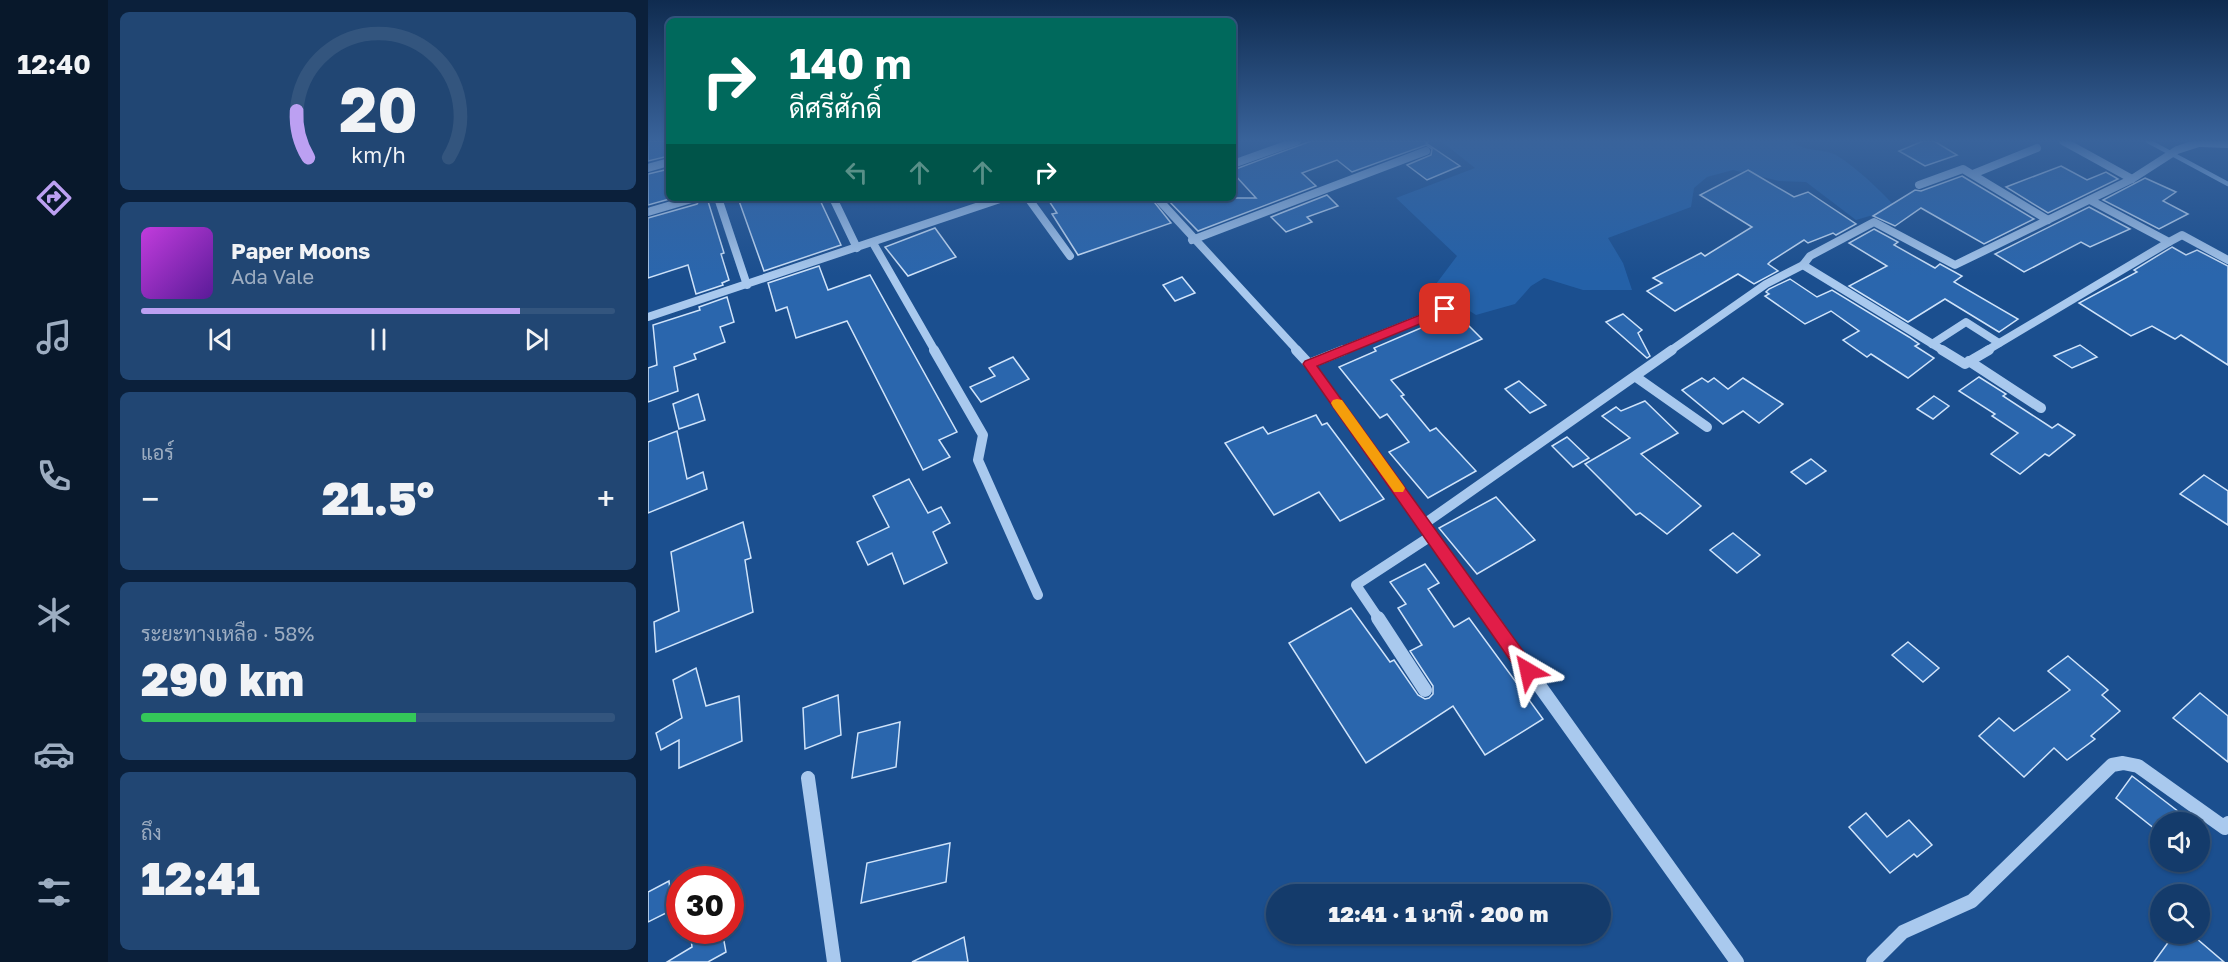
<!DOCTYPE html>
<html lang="th">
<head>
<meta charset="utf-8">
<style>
  :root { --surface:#143b6b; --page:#214673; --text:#f1f3f6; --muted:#9dadc1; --line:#33557e; --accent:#bca0f2 }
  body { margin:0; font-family:"Golos Text",Sarabun,sans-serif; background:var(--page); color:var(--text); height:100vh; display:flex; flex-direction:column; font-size:22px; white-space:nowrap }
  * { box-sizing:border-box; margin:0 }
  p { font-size:20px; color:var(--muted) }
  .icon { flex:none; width:33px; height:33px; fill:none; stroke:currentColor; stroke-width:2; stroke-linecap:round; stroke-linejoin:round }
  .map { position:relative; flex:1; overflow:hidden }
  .panel { display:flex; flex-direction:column; gap:12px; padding:12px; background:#0b203b; width:540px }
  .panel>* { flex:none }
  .guide { position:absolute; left:18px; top:18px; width:570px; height:183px; border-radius:9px; box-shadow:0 2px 4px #0004,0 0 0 2px var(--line); background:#00695c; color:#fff; overflow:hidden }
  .fabs { position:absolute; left:1502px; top:812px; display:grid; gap:12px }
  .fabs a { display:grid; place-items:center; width:60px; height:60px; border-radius:50%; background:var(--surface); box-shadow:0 2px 4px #0004,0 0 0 2px var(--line); font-size:30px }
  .speed { position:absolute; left:18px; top:866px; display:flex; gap:12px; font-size:30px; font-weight:700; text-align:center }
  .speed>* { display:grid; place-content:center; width:78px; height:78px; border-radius:50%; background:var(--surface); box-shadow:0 2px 4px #0004,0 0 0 2px var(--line); line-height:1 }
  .speed .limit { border:9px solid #d22; background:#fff; color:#111 }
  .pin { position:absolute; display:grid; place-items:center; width:51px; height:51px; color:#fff; margin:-26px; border-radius:12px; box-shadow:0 3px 9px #0006 }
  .me { position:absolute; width:66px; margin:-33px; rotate:324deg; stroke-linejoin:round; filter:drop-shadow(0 0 4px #0008) }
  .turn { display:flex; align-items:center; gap:21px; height:126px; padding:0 24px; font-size:27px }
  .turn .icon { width:78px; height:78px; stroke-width:2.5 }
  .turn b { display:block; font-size:42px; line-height:51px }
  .lanes { display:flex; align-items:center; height:57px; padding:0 24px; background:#0003; justify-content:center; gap:30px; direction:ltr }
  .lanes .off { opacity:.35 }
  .big { font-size:45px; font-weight:800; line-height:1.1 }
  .panel .card { flex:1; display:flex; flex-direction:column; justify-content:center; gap:9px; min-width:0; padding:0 21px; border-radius:9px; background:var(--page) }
  .panel .dial { align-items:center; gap:0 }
  .dial svg { height:156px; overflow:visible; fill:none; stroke:var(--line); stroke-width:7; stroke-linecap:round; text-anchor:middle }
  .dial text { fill:var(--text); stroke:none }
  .song { display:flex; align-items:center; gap:18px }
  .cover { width:72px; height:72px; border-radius:9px; background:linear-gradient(135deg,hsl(290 70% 55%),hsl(270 70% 35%)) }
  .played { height:6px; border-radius:3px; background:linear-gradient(90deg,var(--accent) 80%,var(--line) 80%) }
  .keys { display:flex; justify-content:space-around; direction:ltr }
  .heat { display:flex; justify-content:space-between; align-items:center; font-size:33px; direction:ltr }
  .charge { height:9px; border-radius:4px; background:linear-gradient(90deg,#34c759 58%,var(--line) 0) }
  .trip { position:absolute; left:618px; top:884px; width:345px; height:60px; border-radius:30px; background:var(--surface); box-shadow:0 2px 4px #0004,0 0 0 2px var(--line); font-weight:800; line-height:60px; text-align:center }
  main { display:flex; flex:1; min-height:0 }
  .tab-bar { display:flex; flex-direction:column; width:108px; justify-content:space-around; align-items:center; background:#08182b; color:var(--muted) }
  .tab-bar .icon { width:42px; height:42px }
  .tab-bar .current { color:var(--accent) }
  .tab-bar b { font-size:27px; color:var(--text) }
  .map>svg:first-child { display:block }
  .green { fill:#2461a8 }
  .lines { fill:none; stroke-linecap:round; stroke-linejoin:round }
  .stream { stroke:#9cc4f0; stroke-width:4.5 }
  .building { fill:#2a66ad; stroke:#cfe3fa; stroke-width:1.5 }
  .minor-far2 { stroke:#a9c9ee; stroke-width:8 }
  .minor-far1 { stroke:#a9c9ee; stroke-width:10 }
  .minor { stroke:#a9c9ee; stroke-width:14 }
  .route { fill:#e11d48; stroke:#92132f; stroke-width:1.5 }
  .slow { fill:#f59e0b }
</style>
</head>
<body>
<main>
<nav class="tab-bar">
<b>12:40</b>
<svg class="icon current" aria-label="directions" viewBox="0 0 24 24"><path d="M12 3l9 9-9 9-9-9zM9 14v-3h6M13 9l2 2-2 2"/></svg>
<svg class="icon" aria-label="music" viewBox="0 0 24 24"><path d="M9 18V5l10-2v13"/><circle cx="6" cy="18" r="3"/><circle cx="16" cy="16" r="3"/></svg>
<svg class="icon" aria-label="phone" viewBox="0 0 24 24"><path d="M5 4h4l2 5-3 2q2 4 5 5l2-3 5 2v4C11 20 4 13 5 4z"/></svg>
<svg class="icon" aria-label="climate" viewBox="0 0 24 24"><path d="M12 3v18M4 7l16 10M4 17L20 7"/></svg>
<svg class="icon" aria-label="car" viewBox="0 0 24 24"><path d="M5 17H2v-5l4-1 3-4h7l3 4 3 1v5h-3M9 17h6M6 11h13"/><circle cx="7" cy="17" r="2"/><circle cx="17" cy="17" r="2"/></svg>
<svg class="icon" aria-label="filters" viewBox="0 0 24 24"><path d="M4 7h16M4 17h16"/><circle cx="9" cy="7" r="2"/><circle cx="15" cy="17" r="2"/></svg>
</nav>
<section class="panel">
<div class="card dial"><svg viewBox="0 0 100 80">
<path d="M14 69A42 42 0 1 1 86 69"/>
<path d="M14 69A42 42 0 0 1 8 45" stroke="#bca0f2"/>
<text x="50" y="56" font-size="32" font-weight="700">20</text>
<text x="50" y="72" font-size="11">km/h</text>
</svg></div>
<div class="card">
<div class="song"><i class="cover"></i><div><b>Paper Moons</b><p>Ada Vale</p></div></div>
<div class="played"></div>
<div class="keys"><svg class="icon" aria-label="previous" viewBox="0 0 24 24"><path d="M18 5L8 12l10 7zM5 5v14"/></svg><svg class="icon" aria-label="pause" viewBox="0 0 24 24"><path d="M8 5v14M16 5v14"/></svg><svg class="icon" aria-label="next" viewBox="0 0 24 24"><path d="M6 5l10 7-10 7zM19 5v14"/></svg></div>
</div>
<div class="card"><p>แอร์</p>
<div class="heat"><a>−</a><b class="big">21.5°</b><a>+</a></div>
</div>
<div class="card"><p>ระยะทางเหลือ · 58%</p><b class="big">290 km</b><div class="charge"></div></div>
<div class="card"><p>ถึง</p><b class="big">12:41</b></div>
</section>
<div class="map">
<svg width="1580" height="962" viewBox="0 0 1580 962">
  <rect width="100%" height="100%" fill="#1b4f8f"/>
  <path class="green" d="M793 141H1143C1155 152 1174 148 1188 155 1211 169 1231 190 1249 208L1208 220 1158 182 1131 181 1085 170 1059 177 1046 188 1043 207 960 238 975 263 984 290H935L896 278 883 286 867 304 828 315 785 288 809 256 748 198 827 168Z"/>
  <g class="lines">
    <polyline class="stream" points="1500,141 1580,184"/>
  </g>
  <g class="building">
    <polygon points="0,141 21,141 21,156 0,161"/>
    <polygon points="663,141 781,141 778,143 812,166 779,180 759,165 783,155 784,149 778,145 704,172 689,160 654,173 668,186 550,231 518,198 608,198 585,173 585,170"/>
    <polygon points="1275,141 1286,141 1309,155 1277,166 1251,151"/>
    <polygon points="1413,166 1439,180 1458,172 1470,179 1400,213 1358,187"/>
    <polygon points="21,169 21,198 25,198 0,205 0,174"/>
    <polygon points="1100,170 1146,197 1160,192 1208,224 1188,235 1185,233 1160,243 1156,240 1123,261 1120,264 1130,271 1106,284 1090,274 1027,311 999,291 1014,283 1005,278 1053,253 1057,256 1104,227 1052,195"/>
    <polygon points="1314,176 1386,219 1336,244 1273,208 1247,226 1225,216 1267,190 1273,191"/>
    <polygon points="1497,178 1528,192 1515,201 1540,214 1511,229 1455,200"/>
    <polygon points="679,195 690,206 659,217 664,222 638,232 623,217"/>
    <polygon points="53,198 59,198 76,253 73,254 81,280 74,283 75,285 48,294 40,265 0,278 0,218 49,204"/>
    <polygon points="90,198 171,198 193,245 116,271"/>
    <polygon points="399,198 503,198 523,223 430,255 404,214 409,213"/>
    <polygon points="1441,207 1482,229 1442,247 1433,242 1376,272 1347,254"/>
    <polygon points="287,228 308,257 260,276 237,247"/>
    <polygon points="1226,229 1250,242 1246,245 1287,268 1292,264 1314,276 1306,282 1370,319 1351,332 1297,299 1260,322 1201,286 1239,266 1201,243"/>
    <polygon points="1524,247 1538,255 1549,250 1580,266 1580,365 1533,335 1527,339 1504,326 1483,336 1431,303 1489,272 1486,270"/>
    <polygon points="171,266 180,290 222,275 309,432 291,440 302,457 275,470 199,321 148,338 139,307 128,311 120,283"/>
    <polygon points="534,277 547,293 527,301 515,285"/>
    <polygon points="1142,279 1169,297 1184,290 1261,337 1271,344 1267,346 1286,358 1260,378 1223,354 1219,357 1195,340 1211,331 1183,311 1157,324 1117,296 1121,294 1118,292 1121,289"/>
    <polygon points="79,297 86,322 72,327 77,342 46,354 48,359 26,367 30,391 0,402 0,368 9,365 5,325 52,310 51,307"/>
    <polygon points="808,313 834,339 743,380 756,395 753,396 782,431 788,428 828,471 780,498 741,452 761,442 739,414 732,418 691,367 728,351 726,348"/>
    <polygon points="975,314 994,330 990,333 1002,356 999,358 958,322"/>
    <polygon points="1432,345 1449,357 1424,368 1406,356"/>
    <polygon points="365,357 381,379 333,402 322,387 347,376 341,368"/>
    <polygon points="1331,377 1358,394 1355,396 1404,428 1410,424 1427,435 1401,456 1397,454 1372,474 1343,454 1370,433 1344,416 1347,414 1311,391"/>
    <polygon points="1054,378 1060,382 1066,378 1080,389 1095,378 1135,404 1111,423 1095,411 1075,424 1034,390"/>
    <polygon points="871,381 898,405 882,413 857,389"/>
    <polygon points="50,394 57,420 31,429 25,404"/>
    <polygon points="1286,396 1301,406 1285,419 1269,409"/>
    <polygon points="997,401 1030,433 993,454 1053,506 1019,534 992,513 988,515 937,464 982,438 954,416 968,407 973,411"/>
    <polygon points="668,415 674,425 679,423 736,499 692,521 671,492 626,515 577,443 615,427 620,434"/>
    <polygon points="29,431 39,479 55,472 59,489 0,513 0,442"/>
    <polygon points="919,437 941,458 925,467 904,446"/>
    <polygon points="1163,459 1178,471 1158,484 1143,472"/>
    <polygon points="1556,475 1580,491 1580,525 1532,494"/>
    <polygon points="261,479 280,513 293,507 302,523 285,532 299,563 256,584 244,553 220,565 209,542 241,527 225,496"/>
    <polygon points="848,497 887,540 829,574 791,528"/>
    <polygon points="95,522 103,558 97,560 105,612 8,652 6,622 31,611 23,552"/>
    <polygon points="1085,533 1112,555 1089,573 1062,550"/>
    <polygon points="777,564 791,583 780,589 806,627 821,618 895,719 837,755 805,706 718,763 641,643 703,608 742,662 746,660 770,695 777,699 781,698 785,694 785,686 762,651 774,645 750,608 758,604 742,582"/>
    <polygon points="1260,642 1291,668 1275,682 1244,655"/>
    <polygon points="1420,656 1460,690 1454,695 1472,711 1443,736 1447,739 1419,760 1406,748 1376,777 1331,736 1351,718 1366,731 1422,690 1400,671"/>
    <polygon points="48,668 58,706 91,696 94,741 31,768 31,740 13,750 8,733 34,718 25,680"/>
    <polygon points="1552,693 1580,716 1580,762 1525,718"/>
    <polygon points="190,695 193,735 157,749 155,708"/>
    <polygon points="252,722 248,767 204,778 210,733"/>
    <polygon points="1484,776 1544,822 1512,822 1512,833 1468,798"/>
    <polygon points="1218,813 1239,837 1261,820 1284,845 1269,857 1266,854 1242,873 1201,827"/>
    <polygon points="302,843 298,882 213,903 219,863"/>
    <polygon points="21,881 24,910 0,922 0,892"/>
    <polygon points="42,930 74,930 78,952 60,962 19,962 44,947"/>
    <polygon points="1527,933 1542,933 1576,962 1506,962"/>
    <polygon points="316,937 320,962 264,962"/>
  </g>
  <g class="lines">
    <g class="minor-far2">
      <polyline points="1415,141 1484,179"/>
      <polyline points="1553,143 1580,144"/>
      <polyline points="585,164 649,141"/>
      <polyline points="0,168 21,162"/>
      <polyline points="1325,174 1389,148"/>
      <polyline points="1271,185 1315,169 1400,220"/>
      <polyline points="70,198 99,285"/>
      <polyline points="185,198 209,248"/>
      <polyline points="380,198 422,256"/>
      <polyline points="509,198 650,351"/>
      <polyline points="1442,200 1521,242 1534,235 1580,260"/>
      <polyline points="0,212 47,198"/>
      <polyline points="544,240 778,151"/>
      <polyline points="225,243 287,351"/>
      <polyline points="1155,265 1296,351"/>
      <polyline points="0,317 355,198"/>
      <polyline points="1284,344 1318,322 1351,343"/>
      <polyline points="692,351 797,309"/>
      <polyline points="1022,351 1118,284 1155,265 1162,256 1226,222 1307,265 1484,179 1529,150 1557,141"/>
      <polyline points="1338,351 1521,242"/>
    </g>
    <g class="minor-far1">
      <polyline points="286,350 335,435 330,460 390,595"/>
      <polyline points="648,350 661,364 844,619"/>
      <polyline points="1294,350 1317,364 1341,350"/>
      <polyline points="1321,361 1393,408"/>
      <polyline points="661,364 696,350"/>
      <polyline points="988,377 1059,427"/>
      <polyline points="776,524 1024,350"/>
      <polyline points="731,619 708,585 783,536"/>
    </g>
    <g class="minor">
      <polyline points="730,618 777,690"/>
      <polyline points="843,618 1089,962"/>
      <polyline points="160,778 186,962"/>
      <polyline points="1225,962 1255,932 1324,901 1464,765 1475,763 1490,766 1577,828 1580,823"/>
    </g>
  </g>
  <linearGradient id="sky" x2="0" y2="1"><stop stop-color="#0f2b4f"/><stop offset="0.51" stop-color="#39639b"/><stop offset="1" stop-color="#39639b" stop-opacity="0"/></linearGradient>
  <rect width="1580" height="276" fill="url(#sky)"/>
  <polygon class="route" points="797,305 803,309 801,312 669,366 886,666 888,671 886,677 880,679 874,677 655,364 657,361"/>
  <polygon class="slow" points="689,399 694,400 755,485 757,488 755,492 746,492 685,407 683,403 685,400"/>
</svg>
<div class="fabs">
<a><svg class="icon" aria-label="sound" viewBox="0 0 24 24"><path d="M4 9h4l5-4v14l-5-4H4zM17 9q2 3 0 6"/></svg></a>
<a><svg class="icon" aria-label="search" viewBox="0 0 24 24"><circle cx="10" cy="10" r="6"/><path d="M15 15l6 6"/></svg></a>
</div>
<div class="speed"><div class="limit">30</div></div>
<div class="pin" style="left:797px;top:309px;background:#d93025"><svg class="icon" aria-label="arrive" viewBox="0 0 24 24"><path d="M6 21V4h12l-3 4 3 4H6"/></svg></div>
<svg class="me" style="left:880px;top:671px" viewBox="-20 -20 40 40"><path d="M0-17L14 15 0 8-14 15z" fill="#e11d48" stroke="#fff" stroke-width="4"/></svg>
<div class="trip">12:41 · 1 นาที · 200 m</div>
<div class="guide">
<div class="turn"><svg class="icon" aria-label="right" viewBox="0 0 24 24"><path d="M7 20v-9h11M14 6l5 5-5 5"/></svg><div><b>140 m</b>ดีศรีศักดิ์</div></div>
<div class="lanes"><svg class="icon off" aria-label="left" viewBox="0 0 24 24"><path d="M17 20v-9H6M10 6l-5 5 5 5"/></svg><svg class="icon off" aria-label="ahead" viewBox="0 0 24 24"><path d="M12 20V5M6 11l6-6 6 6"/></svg><svg class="icon off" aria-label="ahead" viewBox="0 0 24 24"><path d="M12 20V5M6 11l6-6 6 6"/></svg><svg class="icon" aria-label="right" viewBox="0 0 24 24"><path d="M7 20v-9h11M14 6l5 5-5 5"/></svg></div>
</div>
</div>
</main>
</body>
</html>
